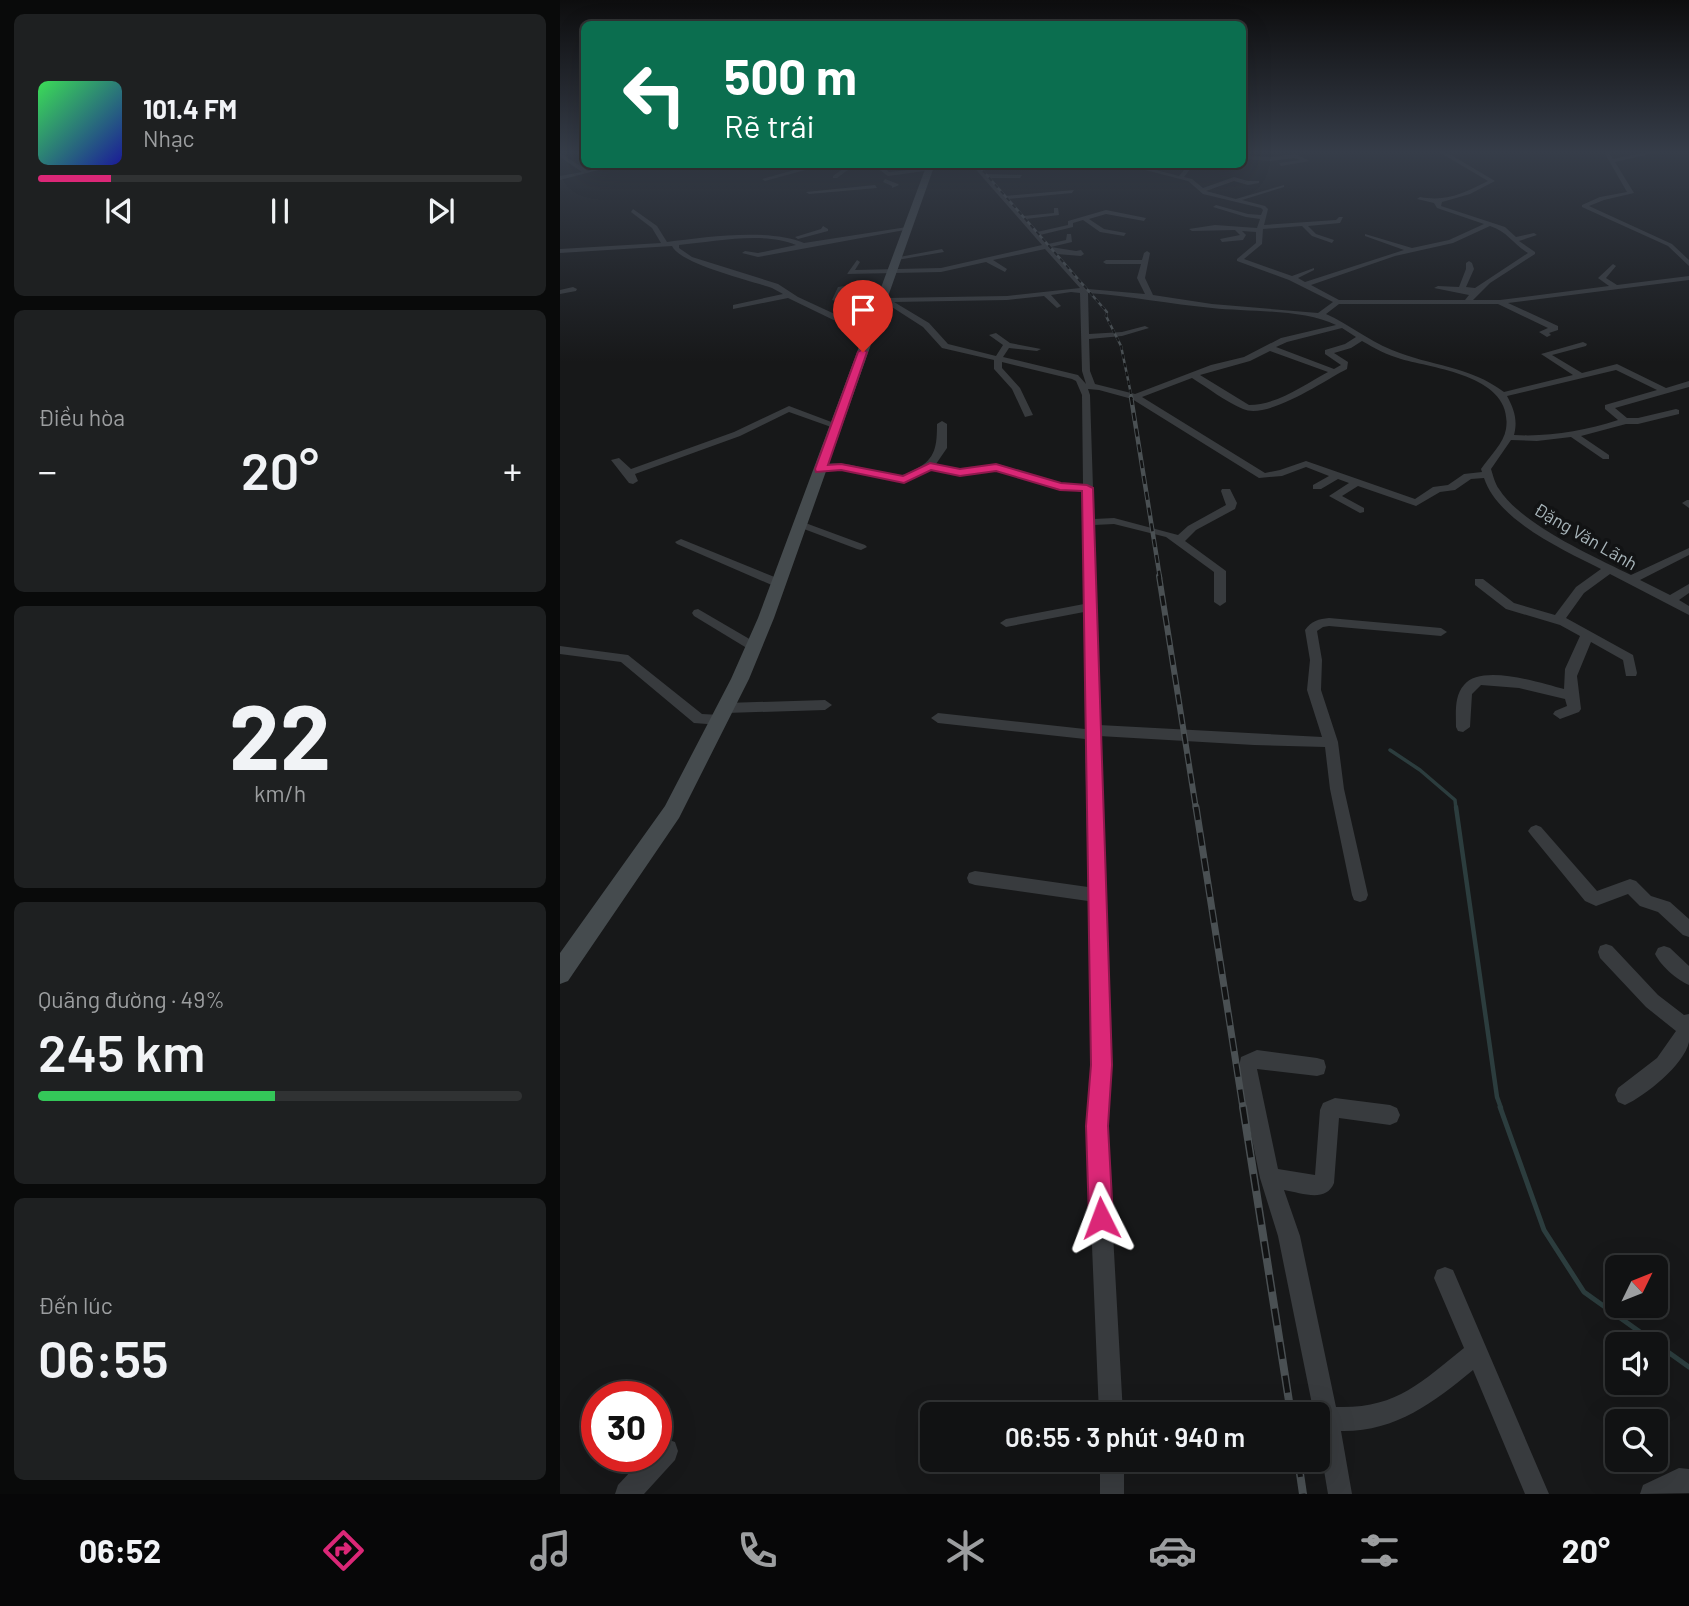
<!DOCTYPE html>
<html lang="vi">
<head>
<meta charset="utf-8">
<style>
  :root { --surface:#111213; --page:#1e2021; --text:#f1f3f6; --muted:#9c9ea0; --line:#303233; --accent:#db2777 }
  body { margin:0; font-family:Barlow,sans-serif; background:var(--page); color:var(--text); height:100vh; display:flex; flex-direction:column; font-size:26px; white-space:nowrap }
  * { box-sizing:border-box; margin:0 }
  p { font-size:23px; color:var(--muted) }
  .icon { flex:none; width:38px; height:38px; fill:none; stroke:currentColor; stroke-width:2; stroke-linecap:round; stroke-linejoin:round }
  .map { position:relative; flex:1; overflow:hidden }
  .side { display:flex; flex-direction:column; gap:14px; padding:14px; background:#090a0a; width:560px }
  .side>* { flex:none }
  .hud { position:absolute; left:21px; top:21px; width:665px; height:147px; border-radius:10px; box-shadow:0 7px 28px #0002,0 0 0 2px var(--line); background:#0b6e4f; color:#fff; overflow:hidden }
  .needle { width:46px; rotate:47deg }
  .tools { position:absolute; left:1045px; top:1255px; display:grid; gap:14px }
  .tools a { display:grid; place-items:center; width:63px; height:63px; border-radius:10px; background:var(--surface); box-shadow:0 7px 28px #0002,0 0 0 2px var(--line); font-size:35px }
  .speed { position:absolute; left:21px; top:1381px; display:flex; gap:14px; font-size:35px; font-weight:700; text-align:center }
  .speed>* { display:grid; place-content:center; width:91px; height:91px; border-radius:50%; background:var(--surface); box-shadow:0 7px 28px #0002,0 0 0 2px var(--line); line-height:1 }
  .speed .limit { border:10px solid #d22; background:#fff; color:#111 }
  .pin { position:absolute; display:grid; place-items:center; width:60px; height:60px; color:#fff; margin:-72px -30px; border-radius:50% 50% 50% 0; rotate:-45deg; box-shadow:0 0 7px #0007 }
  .pin .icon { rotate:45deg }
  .me { position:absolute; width:77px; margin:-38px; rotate:357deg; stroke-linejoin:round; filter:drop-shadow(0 0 5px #0008) }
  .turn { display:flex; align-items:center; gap:24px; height:147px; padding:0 28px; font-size:32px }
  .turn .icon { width:91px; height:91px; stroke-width:2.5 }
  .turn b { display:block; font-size:49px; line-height:60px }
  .big { font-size:52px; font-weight:600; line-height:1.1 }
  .side .widget { flex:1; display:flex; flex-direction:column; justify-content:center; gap:10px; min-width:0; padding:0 24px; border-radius:10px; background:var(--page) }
  .side .dial { align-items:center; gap:0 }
  .dial b { font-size:91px; line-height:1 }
  .song { display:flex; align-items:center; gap:21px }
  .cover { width:84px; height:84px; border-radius:10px; background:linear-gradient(135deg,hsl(130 70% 55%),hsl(240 70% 35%)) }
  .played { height:7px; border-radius:4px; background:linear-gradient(90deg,var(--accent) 15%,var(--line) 15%) }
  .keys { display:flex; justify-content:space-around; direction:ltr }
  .heat { display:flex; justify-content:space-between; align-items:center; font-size:38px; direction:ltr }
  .charge { height:10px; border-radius:5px; background:linear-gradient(90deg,#34c759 49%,var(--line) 0) }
  .trip { position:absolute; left:360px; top:1402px; width:410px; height:70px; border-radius:10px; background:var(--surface); box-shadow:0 7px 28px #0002,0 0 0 2px var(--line); font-weight:600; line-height:70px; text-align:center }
  .menu { display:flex; height:112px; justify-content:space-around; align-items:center; background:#070708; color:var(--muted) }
  .menu .icon { width:49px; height:49px }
  .menu .current { color:var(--accent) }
  .menu b { font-size:32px; color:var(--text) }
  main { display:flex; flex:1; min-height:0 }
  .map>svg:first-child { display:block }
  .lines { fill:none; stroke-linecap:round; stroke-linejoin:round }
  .stream-far2 { stroke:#2c3d3e; stroke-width:3.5 }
  .stream-far1 { stroke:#2c3d3e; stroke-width:4.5 }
  .stream { stroke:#2c3d3e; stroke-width:5 }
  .street { fill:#383b3e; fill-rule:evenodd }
  .secondary { fill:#454b4e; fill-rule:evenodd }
  .rail-far4-casing { stroke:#4a5053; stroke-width:2.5 }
  .rail-far3-casing { stroke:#4a5053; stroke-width:4.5 }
  .rail-far2-casing { stroke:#4a5053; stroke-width:6 }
  .rail-far1-casing { stroke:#4a5053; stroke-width:7 }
  .rail-casing { stroke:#4a5053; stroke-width:8 }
  .rail-far4 { stroke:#121314; stroke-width:2; stroke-dasharray:4.5; stroke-linecap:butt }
  .rail-far3 { stroke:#121314; stroke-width:2.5; stroke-dasharray:8; stroke-linecap:butt }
  .rail-far2 { stroke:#121314; stroke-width:3.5; stroke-dasharray:10; stroke-linecap:butt }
  .rail-far1 { stroke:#121314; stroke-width:4.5; stroke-dasharray:13; stroke-linecap:butt }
  .rail { stroke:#121314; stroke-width:5; stroke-dasharray:17; stroke-linecap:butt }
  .route { fill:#db2777; stroke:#8e194d; stroke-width:2 }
  .labels { text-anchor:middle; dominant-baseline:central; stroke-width:7; stroke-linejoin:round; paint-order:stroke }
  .far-street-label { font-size:18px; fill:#a8b5ba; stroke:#121314 }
</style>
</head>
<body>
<main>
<section class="side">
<div class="widget">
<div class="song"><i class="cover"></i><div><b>101.4 FM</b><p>Nhạc</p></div></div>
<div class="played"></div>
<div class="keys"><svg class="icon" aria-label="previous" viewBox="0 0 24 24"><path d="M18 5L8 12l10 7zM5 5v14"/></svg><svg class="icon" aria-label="pause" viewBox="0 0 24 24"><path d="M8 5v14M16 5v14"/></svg><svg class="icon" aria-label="next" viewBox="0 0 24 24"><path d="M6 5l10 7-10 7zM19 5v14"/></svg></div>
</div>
<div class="widget"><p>Điều hòa</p>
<div class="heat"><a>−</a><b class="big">20°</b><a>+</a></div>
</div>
<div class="widget dial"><b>22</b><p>km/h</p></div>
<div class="widget"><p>Quãng đường · 49%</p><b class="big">245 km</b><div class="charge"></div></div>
<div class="widget"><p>Đến lúc</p><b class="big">06:55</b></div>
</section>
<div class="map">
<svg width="1129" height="1494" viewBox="0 0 1129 1494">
  <rect width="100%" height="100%" fill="#171819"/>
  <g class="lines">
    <polyline class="stream-far2" points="830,750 860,770 895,800 896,809"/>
    <polyline class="stream-far1" points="896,807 937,1097 941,1108"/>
    <polyline class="stream" points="940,1107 984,1230 1024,1292 1129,1367"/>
    <g class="street">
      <path d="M879 152H886L935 181 910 194 882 202 881 206 945 227 956 237 974 233 977 235 959 241 975 252V254L930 283 913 300H940L1049 286 1038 278 1053 264 1056 266 1046 278 1057 285 1129 276V280L948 303 998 326V330L989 333 991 335 987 337 979 332 988 328 938 304H779L766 314C789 324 807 340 832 350 870 366 910 366 944 392L1013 375 981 354 1023 342 1027 344 1026 346 992 355 1022 373 1057 364 1106 388 1129 381V387L1055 408 1067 418H1078L1116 409 1119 410V414L1078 424H1066L1021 436 1049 455V459H1043L1011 437 977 441 951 440 931 469C933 475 935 484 939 489 962 525 1033 556 1071 575L1129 548V555L1080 580 1110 595 1129 584V593L1119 600 1129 606V615L1050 574 1024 593 1006 618 1073 655 1077 673 1076 676H1066L1063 660 1031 642 1017 676 1021 709 1019 712 1000 719 993 714 995 711 1007 706 1005 699 959 688 921 685 912 694 910 727 903 732 898 731 896 727C896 713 894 696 904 685 921 663 981 683 1004 689L1005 669 1020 636 1000 625 946 609 915 585V579H923L954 603 995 615 1016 587 1041 569C1004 550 938 521 924 478L911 479 895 490 880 492 856 506 798 486 782 496 804 508V512L800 513 769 496 789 483 778 479 761 489H753V485L769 476 746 467 722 476 699 478 572 399 539 390 528 389 530 395 534 519 554 518 618 535 628 526 666 505 661 491 662 489H670L677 503 675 509 636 530 625 541 666 571V602L660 606 654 602V572L606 537 554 524 534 525 539 725 762 737 747 690 750 660 745 630C751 621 759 619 769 618L881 628 887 632 881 636 769 626 763 627 757 631 762 660 761 690 778 742 784 789 808 895 806 900 800 902 794 900 792 895 770 789 765 747 694 745 539 736 550 1065 547 1126 563 1414H539L527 1126 532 1065 528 901 415 885 409 883 407 878 409 873 415 871 528 887 525 739 378 723 371 718 378 713 525 729 524 612 446 627 440 623 446 619 524 604 523 492 496 488 438 470 400 475 371 469 344 482 281 470 260 472 255 469C279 453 314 476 341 475 346 475 351 471 356 469 376 459 377 445 377 424L382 421 387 424V448L376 464 400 469 438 464 501 483 523 485 522 395 516 381 512 379 442 362V368L460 388 473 415 465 417 452 389 434 369V360L382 348 363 327 321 300 285 290 279 302 272 300 278 287 285 286 327 298 447 296 520 288 485 249 433 260 447 269 445 272 426 262 381 272 287 274 297 260 300 262 295 270 381 268 482 245 411 164H416L425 174 462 175 460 178H428L445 196 514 190 512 193 448 199 463 216 494 213V208H498L499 215 466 219 477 232 508 225V221L546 210 586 218 584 221 546 214 529 219 544 229 566 233 564 236 540 232 523 220 513 223V227L480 235 488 244 506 240 507 234H511L512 242 491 247 516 251 521 250 524 254 521 256 497 254 528 289 585 294 577 278 581 264H546L543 262 546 260H582L584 253 587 251 590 253 585 278 593 295 652 304 758 313 773 302 729 280 677 261V259L696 243V232L682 231 686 235 683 240 662 242 660 239 680 235 675 230 632 231 629 229 655 225 697 228 700 219 686 217 653 207 656 205 688 214 701 215 703 210 701 208 643 194 628 181 562 164H573L619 176 629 164H634L624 177 632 179 643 188 674 177 688 181H699V183L688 185 674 181 646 191 676 199 724 185V187L682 200 705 206 708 209 704 225 776 220 779 217H783L780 223 748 226 756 234 774 240 772 243 752 236 742 226 703 229 702 244 684 259 732 276 754 268V270L738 278 745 282 844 250 805 236V234L852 248 889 240 924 224 877 208 874 203 857 199 860 197C887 202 904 193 928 181ZM930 226C947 231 954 245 968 253L915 288 906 287 914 269 912 263 909 261 906 263V269L899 287 878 286 874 288 909 295 905 300H779L751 285 835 256 893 243ZM511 292 520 293 522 371 526 384 518 375 443 357 449 348 477 351 481 349 450 343 436 333 429 335 443 345 436 356 388 344 369 323 334 302 447 300 484 296 497 308 501 306 491 295ZM528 293C570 296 610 304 652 308 689 312 744 309 776 325L721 338 684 357 651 365 575 394 535 384 530 371 529 339 562 336 589 328 585 326 562 332 529 334ZM782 328 796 337 785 344 765 350V354L781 365 774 369 716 347 727 342ZM802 341C814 348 827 355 841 359 876 369 954 376 946 429 944 443 929 457 921 469L922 472 904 474 888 485 873 487 855 499 746 461 720 470 705 473 582 397 632 378C648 388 666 402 683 409 708 420 765 380 787 369L788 362 774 353 791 348ZM710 351 768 372C744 385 717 405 689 405L640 375 690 361ZM1056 370 1097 390 1045 405V409L1058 420C1024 431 989 437 954 435 958 420 954 409 947 396Z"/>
      <polygon points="1044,152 1049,152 1053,159 1087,152 1099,152 1055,162 1074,193 1044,200 1029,206 1112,244 1129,260 1129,266 1108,246 1022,207 1022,205 1040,197 1067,192"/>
      <polygon points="0,153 28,171 51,164 61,164 0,180 0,176 22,172 0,157"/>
      <polygon points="735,154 750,161 721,166 719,163 740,160 734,158 711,161 682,159 682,155 711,157"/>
      <polygon points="256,164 267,164 205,181 202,179"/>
      <polygon points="285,164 319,164 329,172 369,168 372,170 328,176 317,168 293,166 277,178 273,178 273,176 287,166"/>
      <polygon points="527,164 533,164 529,167"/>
      <polygon points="325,179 338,184 339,185 332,188 332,186 323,182"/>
      <polygon points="315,185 317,188 249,194 246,192"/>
      <path d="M73 209 97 226 107 242C145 237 208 228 244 243L347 227 350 229 198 257 182 253 185 251 198 253 236 245C204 231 153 242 119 245V248L132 257 218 284 238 297 292 322 315 328 316 330 312 332 286 326 228 298 173 309V305L223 294 212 288C192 281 120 264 112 246L0 253V249L101 243 92 228 71 212Z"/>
      <polygon points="263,226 268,229 268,231 238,239 235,237 261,229"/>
      <polygon points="382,249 384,252 337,260 334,258"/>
      <polygon points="13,287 17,289 16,291 0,294 0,290"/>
      <polygon points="229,406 282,426 274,428 229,412 180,436 75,474 78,481 73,484 69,483 51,460 59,458 71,469 174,432"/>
      <polygon points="1127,500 1129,500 1129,508 1122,503"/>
      <polygon points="240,521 305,545 307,547 301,550 297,549 236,526 235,524"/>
      <polygon points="121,539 222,580 224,583 222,586 214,586 117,544 115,542"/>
      <polygon points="138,609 198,644 200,647 198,650 190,650 134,616 132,613 134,610"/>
      <polygon points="0,646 68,655 142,714 160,715 167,720 160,725 134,723 61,662 0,654"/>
      <polygon points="265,700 272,705 265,710 166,713 159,708 166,703"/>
      <polygon points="976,825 981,827 1037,891 1070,879 1076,881 1091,896 1110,902 1129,919 1129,937 1123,935 1098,912 1080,906 1068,894 1036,906 1025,901 971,835 968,831 971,827"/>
      <path d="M1046 944 1052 946 1098 995 1124 1015 1129 1014C1129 1022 1129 1034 1129 1042 1124 1065 1085 1096 1065 1105L1058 1102 1055 1095 1058 1088 1097 1058 1116 1031 1086 1007 1040 958 1038 952 1040 946Z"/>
      <path d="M1104 946 1110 948 1129 966V985C1117 980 1101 966 1095 954L1098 948Z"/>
      <path d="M697 1050 757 1058 764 1060 766 1067 764 1074 757 1076 697 1069 718 1169 755 1175 760 1110 763 1103 775 1098 830 1105 837 1108 840 1115 837 1122 830 1125 779 1118 774 1183C766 1203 742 1193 724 1190L740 1236 776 1407C836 1409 860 1383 904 1348L874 1278 877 1270 885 1267 893 1270 989 1494H965L913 1370C873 1403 835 1432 781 1431L792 1494H768L758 1435V1414H754L718 1236 700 1178 678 1071 681 1057Z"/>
      <polygon points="106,1439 115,1442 118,1451 115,1460 84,1494 55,1494 58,1485 85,1456 96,1456 96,1444"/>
      <rect x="540" y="1460" width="24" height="34"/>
      <polygon points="1119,1468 1129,1469 1129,1493 1080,1494 1083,1485"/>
    </g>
    <polygon class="secondary" points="367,164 375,164 214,618 189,679 119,818 8,981 0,984 0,953 105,806 171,679 198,618"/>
    <g class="rail-far4-casing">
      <polyline id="rail-far4" points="417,164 547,312 546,316 561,346 572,399"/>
    </g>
    <g class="rail-far3-casing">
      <polyline id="rail-far3" points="571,397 600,578"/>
    </g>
    <g class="rail-far2-casing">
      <polyline id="rail-far2" points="599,576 636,809"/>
    </g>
    <g class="rail-far1-casing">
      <polyline id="rail-far1" points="636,807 683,1108"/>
    </g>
    <g class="rail-casing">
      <g id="rail">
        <polyline points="683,1107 731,1414"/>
        <polyline points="738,1460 743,1494"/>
      </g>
    </g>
    <use href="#rail-far4" class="rail-far4"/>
    <use href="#rail-far3" class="rail-far3"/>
    <use href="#rail-far2" class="rail-far2"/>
    <use href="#rail-far1" class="rail-far1"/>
    <use href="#rail" class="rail"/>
  </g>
  <linearGradient id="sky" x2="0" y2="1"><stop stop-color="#0d0d0e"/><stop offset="0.42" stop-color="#363d49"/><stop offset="1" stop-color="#363d49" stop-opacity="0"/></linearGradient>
  <rect width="1129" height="362" fill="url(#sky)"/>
  <polygon class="route" points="303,349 307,352 268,465 281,464 343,476 370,463 400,469 436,464 501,483 527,485 533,488 552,1065 548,1126 553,1218 549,1226 541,1230 533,1226 529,1218 526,1126 531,1065 522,491 500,490 436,471 400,476 371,470 344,483 281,470 256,472 255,469 298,352"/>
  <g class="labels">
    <g class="far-street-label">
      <text transform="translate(1026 536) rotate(30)">Đặng Văn Lãnh</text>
    </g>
  </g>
</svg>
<div class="tools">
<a><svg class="needle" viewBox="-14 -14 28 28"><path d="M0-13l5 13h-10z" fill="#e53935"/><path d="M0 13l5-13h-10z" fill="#9c9ea0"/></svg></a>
<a><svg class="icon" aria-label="sound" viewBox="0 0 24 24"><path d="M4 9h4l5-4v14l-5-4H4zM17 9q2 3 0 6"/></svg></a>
<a><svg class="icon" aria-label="search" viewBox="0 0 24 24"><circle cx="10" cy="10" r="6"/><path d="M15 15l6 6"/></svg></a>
</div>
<div class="speed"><div class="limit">30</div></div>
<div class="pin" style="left:303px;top:352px;background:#d93025"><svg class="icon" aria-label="arrive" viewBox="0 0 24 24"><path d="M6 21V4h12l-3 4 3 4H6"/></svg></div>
<svg class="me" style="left:541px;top:1218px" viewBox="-20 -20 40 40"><path d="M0-17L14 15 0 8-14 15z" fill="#db2777" stroke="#fff" stroke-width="4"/></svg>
<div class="trip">06:55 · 3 phút · 940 m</div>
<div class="hud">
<div class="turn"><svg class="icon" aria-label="left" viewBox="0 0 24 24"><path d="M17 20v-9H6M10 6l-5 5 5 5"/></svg><div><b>500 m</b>Rẽ trái</div></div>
</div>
</div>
</main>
<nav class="menu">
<b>06:52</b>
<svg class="icon current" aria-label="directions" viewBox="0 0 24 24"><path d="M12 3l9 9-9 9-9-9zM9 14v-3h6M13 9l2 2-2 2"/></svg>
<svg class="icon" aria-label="music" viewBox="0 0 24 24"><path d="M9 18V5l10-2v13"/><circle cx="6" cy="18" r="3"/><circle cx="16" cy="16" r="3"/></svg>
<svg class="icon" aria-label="phone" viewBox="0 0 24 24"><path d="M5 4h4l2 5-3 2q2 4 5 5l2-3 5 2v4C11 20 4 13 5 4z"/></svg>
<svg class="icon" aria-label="climate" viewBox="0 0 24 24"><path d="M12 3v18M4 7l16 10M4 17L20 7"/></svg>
<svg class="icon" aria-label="car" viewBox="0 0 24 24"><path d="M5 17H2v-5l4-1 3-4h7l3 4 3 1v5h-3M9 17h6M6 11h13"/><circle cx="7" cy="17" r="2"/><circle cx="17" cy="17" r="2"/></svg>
<svg class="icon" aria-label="filters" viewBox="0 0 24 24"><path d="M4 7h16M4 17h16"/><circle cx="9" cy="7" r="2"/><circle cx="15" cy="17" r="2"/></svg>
<b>20°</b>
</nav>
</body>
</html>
